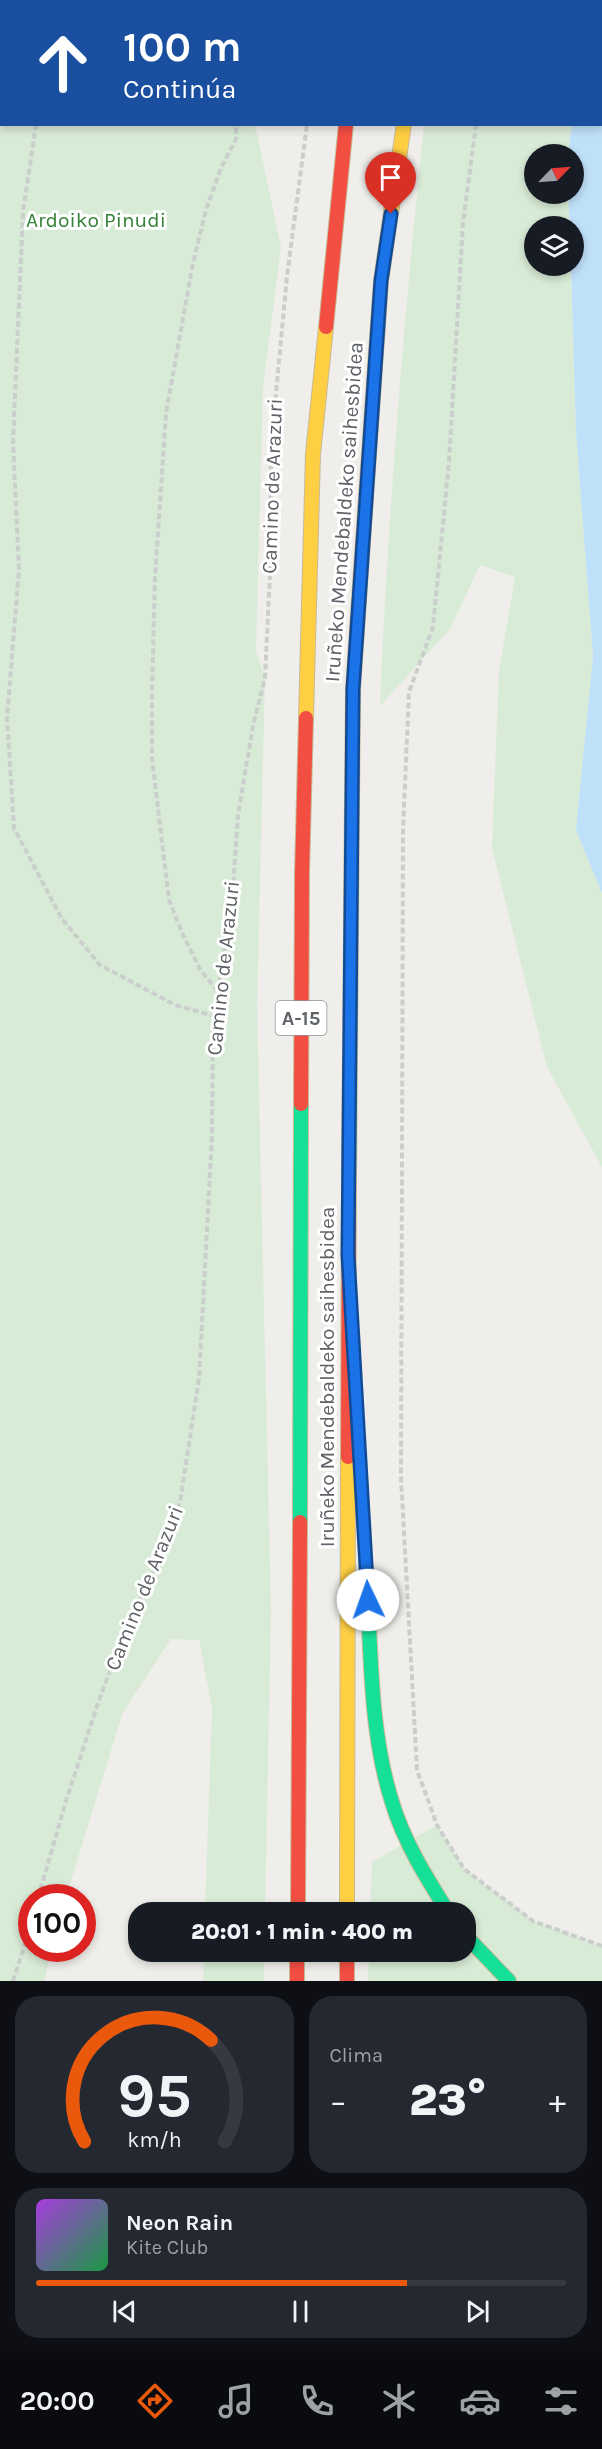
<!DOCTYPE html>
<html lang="es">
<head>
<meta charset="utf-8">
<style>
  :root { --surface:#171b24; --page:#242831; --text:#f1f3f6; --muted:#9ea1a6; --line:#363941; --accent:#ea580c }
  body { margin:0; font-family:Karla,sans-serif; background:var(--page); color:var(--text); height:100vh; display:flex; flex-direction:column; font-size:22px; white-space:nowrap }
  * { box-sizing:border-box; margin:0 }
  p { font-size:20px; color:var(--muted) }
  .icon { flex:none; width:33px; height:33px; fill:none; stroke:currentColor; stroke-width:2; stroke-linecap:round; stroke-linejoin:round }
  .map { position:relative; height:1981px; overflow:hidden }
  .side { display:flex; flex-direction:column; gap:15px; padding:15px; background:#0d0f14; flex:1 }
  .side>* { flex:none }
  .hud { position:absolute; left:0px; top:0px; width:603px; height:126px; box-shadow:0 3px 9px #0003; background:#1a4fa0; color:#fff; overflow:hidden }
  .needle { width:39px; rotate:65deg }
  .fabs { position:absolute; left:524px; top:144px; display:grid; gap:12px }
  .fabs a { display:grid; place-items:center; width:60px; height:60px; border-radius:50%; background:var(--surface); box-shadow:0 3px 9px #0003; font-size:30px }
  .speed { position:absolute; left:18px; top:1884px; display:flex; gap:12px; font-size:30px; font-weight:700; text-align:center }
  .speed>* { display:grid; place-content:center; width:78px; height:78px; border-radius:50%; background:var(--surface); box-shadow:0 3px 9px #0003; line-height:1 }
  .speed .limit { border:9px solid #d22; background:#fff; color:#111 }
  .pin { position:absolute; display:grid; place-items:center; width:51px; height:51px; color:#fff; margin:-62px -26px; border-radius:50% 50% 50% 0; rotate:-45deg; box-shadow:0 0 6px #0007 }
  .pin .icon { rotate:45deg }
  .me { position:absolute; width:66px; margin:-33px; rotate:357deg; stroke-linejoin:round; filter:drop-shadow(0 0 4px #0008) }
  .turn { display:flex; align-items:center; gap:21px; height:126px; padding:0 24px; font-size:27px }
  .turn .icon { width:78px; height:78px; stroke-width:2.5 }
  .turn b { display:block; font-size:42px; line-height:51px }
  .big { font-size:45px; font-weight:800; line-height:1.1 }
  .side .card { flex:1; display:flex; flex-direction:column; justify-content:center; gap:9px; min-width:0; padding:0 21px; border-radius:24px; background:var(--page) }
  .side .dial { align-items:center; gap:0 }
  .dial svg { height:156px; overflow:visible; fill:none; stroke:var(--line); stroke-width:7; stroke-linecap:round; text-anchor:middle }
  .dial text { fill:var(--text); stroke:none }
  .song { display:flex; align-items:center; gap:18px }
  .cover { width:72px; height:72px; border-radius:9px; background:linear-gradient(135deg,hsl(280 70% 55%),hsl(140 70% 35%)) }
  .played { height:6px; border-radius:3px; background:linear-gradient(90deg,var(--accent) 70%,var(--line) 70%) }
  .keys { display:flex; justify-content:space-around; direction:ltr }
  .heat { display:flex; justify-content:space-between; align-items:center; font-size:33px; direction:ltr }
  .side .tiles { flex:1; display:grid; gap:15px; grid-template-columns:1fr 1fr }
  .card:last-child { grid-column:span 2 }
  .trip { position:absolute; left:128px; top:1902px; width:348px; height:60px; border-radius:24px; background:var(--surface); box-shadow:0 3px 9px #0003; font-weight:800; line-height:60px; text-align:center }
  .tabs { display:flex; height:96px; justify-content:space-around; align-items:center; background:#090b0e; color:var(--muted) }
  .tabs .icon { width:42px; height:42px }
  .tabs .selected { color:var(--accent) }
  .tabs b { font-size:27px; color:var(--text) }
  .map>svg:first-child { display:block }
  .green { fill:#d8ebd6 }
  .water { fill:#bfe0f9 }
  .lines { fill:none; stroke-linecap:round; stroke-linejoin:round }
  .fast-casing { stroke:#c8b996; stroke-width:16 }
  .slow-casing { stroke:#c8b996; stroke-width:16 }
  .jam-casing { stroke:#c8b996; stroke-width:16 }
  .path { stroke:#cacfcc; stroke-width:4; stroke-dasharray:6 3; stroke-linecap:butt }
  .fast { stroke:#16e098; stroke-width:14 }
  .slow { stroke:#ffcf43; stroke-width:14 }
  .jam { stroke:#f24e42; stroke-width:14 }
  .route-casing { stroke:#114b97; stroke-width:15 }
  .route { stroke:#1a73e8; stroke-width:10 }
  .labels { text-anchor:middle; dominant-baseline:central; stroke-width:6; stroke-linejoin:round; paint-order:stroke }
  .shield { fill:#fff; stroke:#8f9295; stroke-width:1.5 }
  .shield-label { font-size:20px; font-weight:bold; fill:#5f6368 }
  .park-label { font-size:21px; fill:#348238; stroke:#fff }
  .street-label { font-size:21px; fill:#5f6368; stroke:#fff }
</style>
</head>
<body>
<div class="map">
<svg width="602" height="1981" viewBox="0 0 602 1981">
  <rect width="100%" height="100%" fill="#efeeea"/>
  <g class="green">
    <polygon points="0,0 231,0 2,2 2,124 255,125 281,247 263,387 256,651 265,678 257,1007 271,1612 265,1912 205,1912 212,1708 199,1640 171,1639 123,1712 66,1897 32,1898 32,1948 52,1949 44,1981 0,1981"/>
    <path d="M424 125H572L568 154H534V194H568L570 226H534V266H571L576 432 593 656 576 830 602 893V1167L547 1067 492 848 499 671 515 577 480 565 450 629 380 706C388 511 404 318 424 125Z"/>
    <polygon points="437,1825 464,1869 533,1921 602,1946 602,1981 368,1981 369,1952 465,1952 465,1912 370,1912 372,1862"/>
    <polygon points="204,1952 264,1952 264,1981 203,1981"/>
  </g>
  <polygon class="water" points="585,0 602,0 602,893 576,830 593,656 576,432 571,266 573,266 573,226 570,226 568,194 573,194 573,154 568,154 572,125 602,124 602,2"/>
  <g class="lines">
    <g class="fast-casing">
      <g id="fast">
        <polyline points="422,0 422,2"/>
        <polyline points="366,2 367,0"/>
        <polyline points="349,1179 352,798"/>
        <polyline points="300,1522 301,1104"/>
        <path d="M368 1603C371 1669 372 1739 392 1802 404 1842 426 1877 448 1912"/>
        <polyline points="465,1935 509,1981"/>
      </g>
    </g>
    <g class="slow-casing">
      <g id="slow">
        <polyline points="363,540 381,281 404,124"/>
        <polyline points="306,718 313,454 326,327"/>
        <polyline points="347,1912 348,1457"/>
      </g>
    </g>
    <g class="jam-casing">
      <g id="jam">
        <polyline points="326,327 346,124"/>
        <polyline points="352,798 353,689 363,540"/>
        <polyline points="301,1104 302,873 306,718"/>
        <polyline points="348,1457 349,1179"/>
        <polyline points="298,1912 300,1522"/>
        <polyline points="297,1952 297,1981"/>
        <polyline points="347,1952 347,1981"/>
      </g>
    </g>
    <g class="path">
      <polyline points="190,0 190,2"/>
      <polyline points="65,2 66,0"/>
      <polyline points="328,2 328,0"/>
      <polyline points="493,2 494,0"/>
      <polyline points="36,124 23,212 13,442 19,569 7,718 14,828 62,919 100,965 175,1005 214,1016"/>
      <polyline points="476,124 463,223 449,462 433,627 409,692 403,830 401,1477 417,1770 437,1825 464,1869 533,1921 602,1946"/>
      <polyline points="218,991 201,971 183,935 169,900 152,758 152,692 155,577 166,413 193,263 206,210 221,168 236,139 236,124"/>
      <polyline points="38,1898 66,1801 96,1709 121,1640 166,1545 180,1502 199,1379 212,1136 213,1023 232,902 238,815 253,726 265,678 270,574 271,447 287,276 307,124"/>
      <polyline points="13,1981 32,1922"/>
    </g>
    <use href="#fast" class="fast"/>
    <use href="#slow" class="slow"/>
    <use href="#jam" class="jam"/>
  </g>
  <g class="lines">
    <g class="route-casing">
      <polyline id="route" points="368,1600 348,1255 353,689 381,281 391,214"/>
    </g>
    <use href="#route" class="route"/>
  </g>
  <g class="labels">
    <rect class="shield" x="275.5" y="1001" width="51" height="34" rx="4.5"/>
    <g class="shield-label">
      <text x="301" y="1018">A-15</text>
    </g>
    <g class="park-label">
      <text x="96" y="220">Ardoiko Pinudi</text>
    </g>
    <g class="street-label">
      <text transform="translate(272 486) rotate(-88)">Camino de Arazuri</text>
      <text transform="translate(344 512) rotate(-86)">Iruñeko Mendebaldeko saihesbidea</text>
      <text transform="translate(223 968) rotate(-84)">Camino de Arazuri</text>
      <text transform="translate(327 1377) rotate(-90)">Iruñeko Mendebaldeko saihesbidea</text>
      <text transform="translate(144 1588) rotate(-68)">Camino de Arazuri</text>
    </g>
  </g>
</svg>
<div class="fabs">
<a><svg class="needle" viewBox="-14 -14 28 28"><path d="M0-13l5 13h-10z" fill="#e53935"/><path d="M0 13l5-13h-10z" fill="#9ea1a6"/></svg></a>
<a><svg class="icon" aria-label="layers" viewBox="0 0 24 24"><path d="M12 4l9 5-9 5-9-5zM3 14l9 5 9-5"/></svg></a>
</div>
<div class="speed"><div class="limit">100</div></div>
<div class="pin" style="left:391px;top:214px;background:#d93025"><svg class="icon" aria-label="arrive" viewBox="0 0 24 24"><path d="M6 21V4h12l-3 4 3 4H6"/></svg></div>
<svg class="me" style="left:368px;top:1600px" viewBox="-20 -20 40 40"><circle r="19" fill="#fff"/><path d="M0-13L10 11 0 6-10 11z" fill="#1a73e8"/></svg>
<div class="trip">20:01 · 1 min · 400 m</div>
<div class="hud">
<div class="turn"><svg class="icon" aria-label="ahead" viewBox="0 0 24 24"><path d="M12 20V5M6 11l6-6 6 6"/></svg><div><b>100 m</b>Continúa</div></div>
</div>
</div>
<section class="side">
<div class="tiles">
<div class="card dial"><svg viewBox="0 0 100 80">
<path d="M14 69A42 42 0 1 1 86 69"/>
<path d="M14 69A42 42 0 0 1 79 17" stroke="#ea580c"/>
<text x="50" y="56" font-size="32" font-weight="700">95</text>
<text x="50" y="72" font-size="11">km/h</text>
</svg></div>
<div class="card"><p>Clima</p>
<div class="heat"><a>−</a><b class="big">23°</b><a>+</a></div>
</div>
<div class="card">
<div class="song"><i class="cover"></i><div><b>Neon Rain</b><p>Kite Club</p></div></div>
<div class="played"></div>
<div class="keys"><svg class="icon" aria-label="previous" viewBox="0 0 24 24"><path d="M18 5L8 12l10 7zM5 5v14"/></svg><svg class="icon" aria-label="pause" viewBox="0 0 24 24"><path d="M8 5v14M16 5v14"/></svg><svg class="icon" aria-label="next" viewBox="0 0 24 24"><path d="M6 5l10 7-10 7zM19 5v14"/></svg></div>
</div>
</div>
</section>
<nav class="tabs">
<b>20:00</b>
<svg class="icon selected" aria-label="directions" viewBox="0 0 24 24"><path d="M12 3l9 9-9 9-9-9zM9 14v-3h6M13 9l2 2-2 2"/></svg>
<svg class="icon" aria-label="music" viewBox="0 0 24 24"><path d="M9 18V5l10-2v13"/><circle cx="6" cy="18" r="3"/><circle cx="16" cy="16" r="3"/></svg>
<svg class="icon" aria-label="phone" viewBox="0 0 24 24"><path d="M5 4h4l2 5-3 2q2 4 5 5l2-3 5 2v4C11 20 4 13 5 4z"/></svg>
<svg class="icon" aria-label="climate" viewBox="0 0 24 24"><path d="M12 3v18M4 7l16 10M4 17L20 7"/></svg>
<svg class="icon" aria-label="car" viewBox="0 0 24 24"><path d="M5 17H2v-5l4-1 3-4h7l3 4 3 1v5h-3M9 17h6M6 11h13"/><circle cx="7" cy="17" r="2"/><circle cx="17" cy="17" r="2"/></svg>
<svg class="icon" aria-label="filters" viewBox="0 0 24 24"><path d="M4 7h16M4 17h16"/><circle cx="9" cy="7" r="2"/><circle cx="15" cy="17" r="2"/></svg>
</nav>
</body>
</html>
